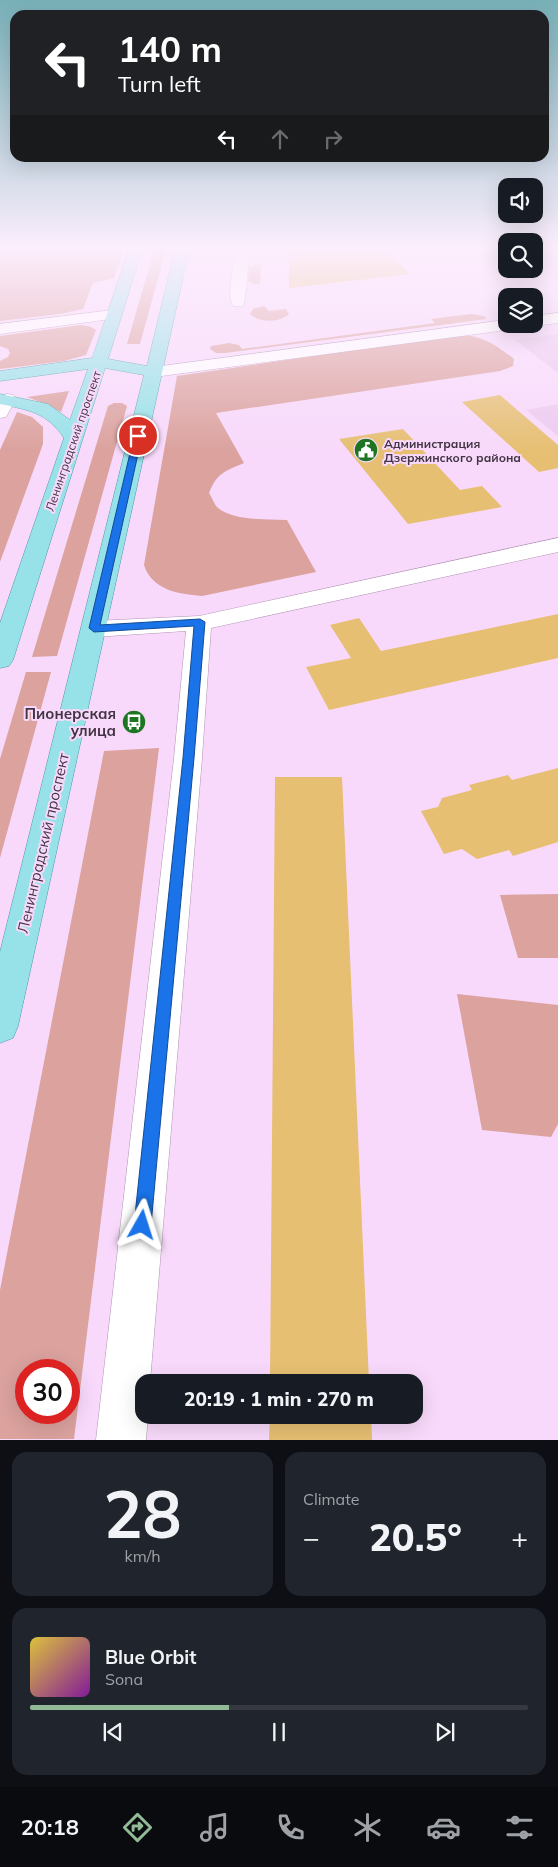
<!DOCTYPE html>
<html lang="en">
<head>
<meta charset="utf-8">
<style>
  :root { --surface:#171b24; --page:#20242c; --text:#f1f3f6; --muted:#9ea1a6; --line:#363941; --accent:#92ba97 }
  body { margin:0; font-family:Mulish,sans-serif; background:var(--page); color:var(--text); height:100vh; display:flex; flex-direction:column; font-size:19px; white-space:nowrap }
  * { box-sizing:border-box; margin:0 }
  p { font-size:16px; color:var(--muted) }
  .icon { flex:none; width:28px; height:28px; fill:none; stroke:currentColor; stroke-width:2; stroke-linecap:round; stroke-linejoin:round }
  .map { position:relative; height:1440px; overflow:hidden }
  .sheet { display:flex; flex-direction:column; gap:12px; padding:12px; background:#0d0f14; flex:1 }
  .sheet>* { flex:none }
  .hud { position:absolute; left:10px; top:10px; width:539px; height:152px; border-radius:15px; box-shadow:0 5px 20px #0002; background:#202124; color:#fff; overflow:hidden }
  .fabs { position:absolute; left:498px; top:178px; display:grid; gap:10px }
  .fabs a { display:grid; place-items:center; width:45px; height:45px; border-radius:10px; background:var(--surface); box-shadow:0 5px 20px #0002; font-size:25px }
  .speed { position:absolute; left:15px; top:1359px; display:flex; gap:10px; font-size:25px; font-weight:700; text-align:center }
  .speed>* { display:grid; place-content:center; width:65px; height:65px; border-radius:50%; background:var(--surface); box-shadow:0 5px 20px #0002; line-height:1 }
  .speed .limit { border:8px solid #d22; background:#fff; color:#111 }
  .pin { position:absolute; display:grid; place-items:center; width:42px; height:42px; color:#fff; margin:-21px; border:2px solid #fff; border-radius:50%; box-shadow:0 1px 5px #0007 }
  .me { position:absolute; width:55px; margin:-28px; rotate:6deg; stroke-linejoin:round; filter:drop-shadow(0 0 4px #0008) }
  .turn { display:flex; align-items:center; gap:18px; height:105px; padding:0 25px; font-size:22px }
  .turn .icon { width:65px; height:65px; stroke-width:2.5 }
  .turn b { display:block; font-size:35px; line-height:42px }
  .lanes { display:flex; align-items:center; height:48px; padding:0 25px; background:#0003; justify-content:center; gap:25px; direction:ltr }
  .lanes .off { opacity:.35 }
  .big { font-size:38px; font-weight:800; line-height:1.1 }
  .sheet .widget { flex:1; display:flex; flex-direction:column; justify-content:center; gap:8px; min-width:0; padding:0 18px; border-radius:15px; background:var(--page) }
  .sheet .dial { align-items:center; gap:0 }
  .dial b { font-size:65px; line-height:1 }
  .song { display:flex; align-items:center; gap:15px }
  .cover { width:60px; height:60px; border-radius:8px; background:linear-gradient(135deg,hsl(50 70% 55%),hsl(290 70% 35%)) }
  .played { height:5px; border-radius:2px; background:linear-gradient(90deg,var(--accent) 40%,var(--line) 40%) }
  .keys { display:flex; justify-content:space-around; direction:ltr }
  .heat { display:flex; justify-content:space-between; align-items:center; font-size:28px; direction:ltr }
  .sheet .tiles { flex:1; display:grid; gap:12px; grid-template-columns:1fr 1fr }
  .widget:last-child { grid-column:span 2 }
  .trip { position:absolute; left:135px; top:1374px; width:288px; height:50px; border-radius:15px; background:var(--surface); box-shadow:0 5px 20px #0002; font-weight:800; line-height:50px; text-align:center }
  .tab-bar { display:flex; height:80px; justify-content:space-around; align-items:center; background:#090b0e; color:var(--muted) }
  .tab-bar .icon { width:35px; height:35px }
  .tab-bar .selected { color:var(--accent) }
  .tab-bar b { font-size:22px; color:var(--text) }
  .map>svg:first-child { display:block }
  .built { fill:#edcaf0 }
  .green { fill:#dba29e; fill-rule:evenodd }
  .building { fill:#e6bf72 }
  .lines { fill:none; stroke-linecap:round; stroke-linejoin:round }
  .minor-casing { stroke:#b093b2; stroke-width:1 }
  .major-casing { stroke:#4c98a4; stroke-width:1 }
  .minor { fill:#fff; fill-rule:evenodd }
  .major { fill:#97e2e8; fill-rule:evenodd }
  .route { fill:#1a73e8; stroke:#114b97 }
  .labels { text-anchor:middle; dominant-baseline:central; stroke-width:4; stroke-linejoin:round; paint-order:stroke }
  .far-street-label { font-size:12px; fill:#423543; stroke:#f8d9fb }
  .far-poi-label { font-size:12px; font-weight:bold; fill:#423543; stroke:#f8d9fb; text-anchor:start }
  .poi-label { font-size:15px; font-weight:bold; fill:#423543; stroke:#f8d9fb; text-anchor:end }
  .street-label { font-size:15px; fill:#423543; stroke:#f8d9fb }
</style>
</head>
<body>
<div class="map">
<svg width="558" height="1440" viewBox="0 0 558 1440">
  <rect width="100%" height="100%" fill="#f8d9fb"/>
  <g class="built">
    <polygon points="558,334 558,373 515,340"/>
    <polygon points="558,404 558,436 526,410"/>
  </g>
  <g class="green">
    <polygon points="0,250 124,250 114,278 93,283 83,309 60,314 0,321"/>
    <polygon points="154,250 166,250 140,344 127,344"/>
    <polygon points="256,265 261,265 260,284 254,284 248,281 249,267"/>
    <path d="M264 306 269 311 286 309 289 314C280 323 259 323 250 314L253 309Z"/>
    <polygon points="471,314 484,316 487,319 225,353 216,353 210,349 211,346 229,343 239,345 242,349 435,323 431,319"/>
    <polygon points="81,325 91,327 96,330 86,355 64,361 0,369 0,361 8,357 10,353 8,349 0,346 0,336"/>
    <path d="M456 335C480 334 495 344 514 359L513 366 500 371 216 413 244 463C225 471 217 473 209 493 212 497 214 504 217 507 231 521 268 519 287 520L316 572 202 596C178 594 152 590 144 565L177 376Z"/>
    <polygon points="69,391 61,412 43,403 27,397"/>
    <polygon points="114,403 122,403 127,406 57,656 32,657 108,406"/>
    <polygon points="17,412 32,417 43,427 43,444 0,562 0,450"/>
    <polygon points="26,672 51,672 0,858 0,759"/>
    <path d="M159 748 74 1439H0V1290L104 751ZM26 1370H69V1412H26Z"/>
    <polygon points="558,894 558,958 518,958 500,895"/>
    <polygon points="457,994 558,1005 558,1124 551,1137 482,1130"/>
  </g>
  <g class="building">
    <polygon points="289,250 383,250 410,274 289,288"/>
    <polygon points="500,395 558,445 558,468 539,472 462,402"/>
    <polygon points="403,429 460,490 482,486 502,507 408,524 339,439"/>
    <polygon points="558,614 558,658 329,710 306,667 351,658 330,625 359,618 381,651"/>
    <polygon points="558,768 558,842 513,856 509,850 477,859 462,849 444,854 421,811 438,807 442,798 472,790 469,785 508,775 512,780"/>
    <polygon points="275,777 342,777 369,1382 270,1382"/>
    <polygon points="270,1415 371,1415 372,1440 269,1440"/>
  </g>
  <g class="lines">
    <g class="minor-casing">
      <g id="minor">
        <path d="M236 250H250C248 259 246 303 243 306H233C226 295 234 263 236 250Z"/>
        <polygon points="113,310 118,312 121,315 118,318 0,334 0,324"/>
        <polygon points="558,313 558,323 534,326 528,324 534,324 534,316"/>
        <polygon points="506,320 506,324 522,324 519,327 514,329 154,377 148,376 146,372 148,368 154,367"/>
        <polygon points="7,394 13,395 16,399 6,417 0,418 0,396"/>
        <polygon points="558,538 558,552 211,628 202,758 150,1382 144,1382 144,1415 148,1415 146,1440 96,1440 174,758 186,631 94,637 85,634 82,629 85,624 94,621 199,616"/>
      </g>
    </g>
    <g class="major-casing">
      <path id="major" d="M129 250H142L108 359 147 366 175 250H189L18 1026 13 1038 0 1043V952L144 375 105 368 13 660 9 666 0 668V623L64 438C47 412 28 410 0 404V394L48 404 70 420 88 369 0 381V371L92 358Z"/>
    </g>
    <use href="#minor" class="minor"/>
    <use href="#major" class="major"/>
  </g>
  <linearGradient id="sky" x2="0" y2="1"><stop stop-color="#78b0b8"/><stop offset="0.55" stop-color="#fceefd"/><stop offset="1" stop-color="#fceefd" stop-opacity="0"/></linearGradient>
  <rect width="558" height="452" fill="url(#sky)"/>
  <polygon class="route" points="138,434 142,436 100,625 200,619 205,622 194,758 151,1225 149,1231 142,1234 136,1231 134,1225 183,758 194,626 94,632 89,628 134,436"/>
  <defs>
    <g id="civic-disc" transform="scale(1.25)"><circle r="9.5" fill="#1d7522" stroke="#f8d9fb"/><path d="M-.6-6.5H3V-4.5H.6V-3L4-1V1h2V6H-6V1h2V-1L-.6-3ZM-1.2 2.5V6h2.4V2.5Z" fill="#fff"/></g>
    <g id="bus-disc" transform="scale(1.25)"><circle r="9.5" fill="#1d7522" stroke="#f8d9fb"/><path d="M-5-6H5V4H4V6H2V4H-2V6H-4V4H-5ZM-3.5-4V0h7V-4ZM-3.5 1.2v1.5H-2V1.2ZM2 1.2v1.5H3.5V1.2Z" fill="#fff"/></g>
  </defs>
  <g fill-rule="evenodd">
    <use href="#civic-disc" x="366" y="450"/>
    <use href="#bus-disc" x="134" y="722"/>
  </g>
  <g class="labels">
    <g class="far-street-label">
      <text transform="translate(73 441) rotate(-71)">Ленинградский проспект</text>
    </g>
    <g class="far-poi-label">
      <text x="384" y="443">Администрация<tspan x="384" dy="14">Дзержинского района</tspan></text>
    </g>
    <g class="poi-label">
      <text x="116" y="713">Пионерская<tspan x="116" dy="17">улица</tspan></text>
    </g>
    <g class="street-label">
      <text transform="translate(43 843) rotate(-77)">Ленинградский проспект</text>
    </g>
  </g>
</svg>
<div class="fabs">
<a><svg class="icon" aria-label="sound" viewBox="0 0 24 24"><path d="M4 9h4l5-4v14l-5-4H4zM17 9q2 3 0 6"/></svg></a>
<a><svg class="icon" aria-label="search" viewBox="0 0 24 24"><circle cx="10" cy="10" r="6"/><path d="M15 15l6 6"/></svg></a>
<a><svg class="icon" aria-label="layers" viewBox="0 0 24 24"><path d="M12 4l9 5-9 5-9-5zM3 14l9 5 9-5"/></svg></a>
</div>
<div class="speed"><div class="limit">30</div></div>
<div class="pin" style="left:138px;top:436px;background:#d93025"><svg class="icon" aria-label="arrive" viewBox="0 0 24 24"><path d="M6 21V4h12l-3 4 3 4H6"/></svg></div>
<svg class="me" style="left:142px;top:1225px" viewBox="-20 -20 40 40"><path d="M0-17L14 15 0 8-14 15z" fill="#1a73e8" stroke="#fff" stroke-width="4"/></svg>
<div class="trip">20:19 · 1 min · 270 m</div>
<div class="hud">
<div class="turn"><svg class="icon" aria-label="left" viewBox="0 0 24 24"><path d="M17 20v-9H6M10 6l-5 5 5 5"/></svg><div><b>140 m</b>Turn left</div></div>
<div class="lanes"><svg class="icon" aria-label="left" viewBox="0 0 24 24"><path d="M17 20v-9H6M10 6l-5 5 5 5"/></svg><svg class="icon off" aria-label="ahead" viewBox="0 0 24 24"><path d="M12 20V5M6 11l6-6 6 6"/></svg><svg class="icon off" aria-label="right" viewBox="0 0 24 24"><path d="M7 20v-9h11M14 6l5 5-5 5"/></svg></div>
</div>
</div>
<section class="sheet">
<div class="tiles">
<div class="widget dial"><b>28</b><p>km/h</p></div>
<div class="widget"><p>Climate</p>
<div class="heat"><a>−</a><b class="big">20.5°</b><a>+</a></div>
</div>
<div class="widget">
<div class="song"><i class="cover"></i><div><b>Blue Orbit</b><p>Sona</p></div></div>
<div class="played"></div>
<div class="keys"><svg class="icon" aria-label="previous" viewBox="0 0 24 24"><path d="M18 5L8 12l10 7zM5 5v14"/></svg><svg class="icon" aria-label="pause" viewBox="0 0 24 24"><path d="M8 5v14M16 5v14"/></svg><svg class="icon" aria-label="next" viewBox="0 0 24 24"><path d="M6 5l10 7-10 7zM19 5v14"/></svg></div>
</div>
</div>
</section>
<nav class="tab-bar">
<b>20:18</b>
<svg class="icon selected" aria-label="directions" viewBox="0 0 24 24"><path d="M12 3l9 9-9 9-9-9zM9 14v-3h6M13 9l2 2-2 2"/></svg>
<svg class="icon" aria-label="music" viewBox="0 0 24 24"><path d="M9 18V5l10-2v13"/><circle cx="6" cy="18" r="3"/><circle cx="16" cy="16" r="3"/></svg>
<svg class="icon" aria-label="phone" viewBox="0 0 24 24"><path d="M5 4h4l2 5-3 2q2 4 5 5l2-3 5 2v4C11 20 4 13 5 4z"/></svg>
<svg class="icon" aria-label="climate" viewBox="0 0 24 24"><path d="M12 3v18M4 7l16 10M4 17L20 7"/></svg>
<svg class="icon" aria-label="car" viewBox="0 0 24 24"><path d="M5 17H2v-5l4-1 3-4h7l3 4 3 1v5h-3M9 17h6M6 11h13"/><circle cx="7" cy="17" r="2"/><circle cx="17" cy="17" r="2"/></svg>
<svg class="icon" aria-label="filters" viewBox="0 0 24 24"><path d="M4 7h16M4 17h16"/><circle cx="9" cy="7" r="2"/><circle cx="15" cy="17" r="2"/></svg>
</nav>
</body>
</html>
